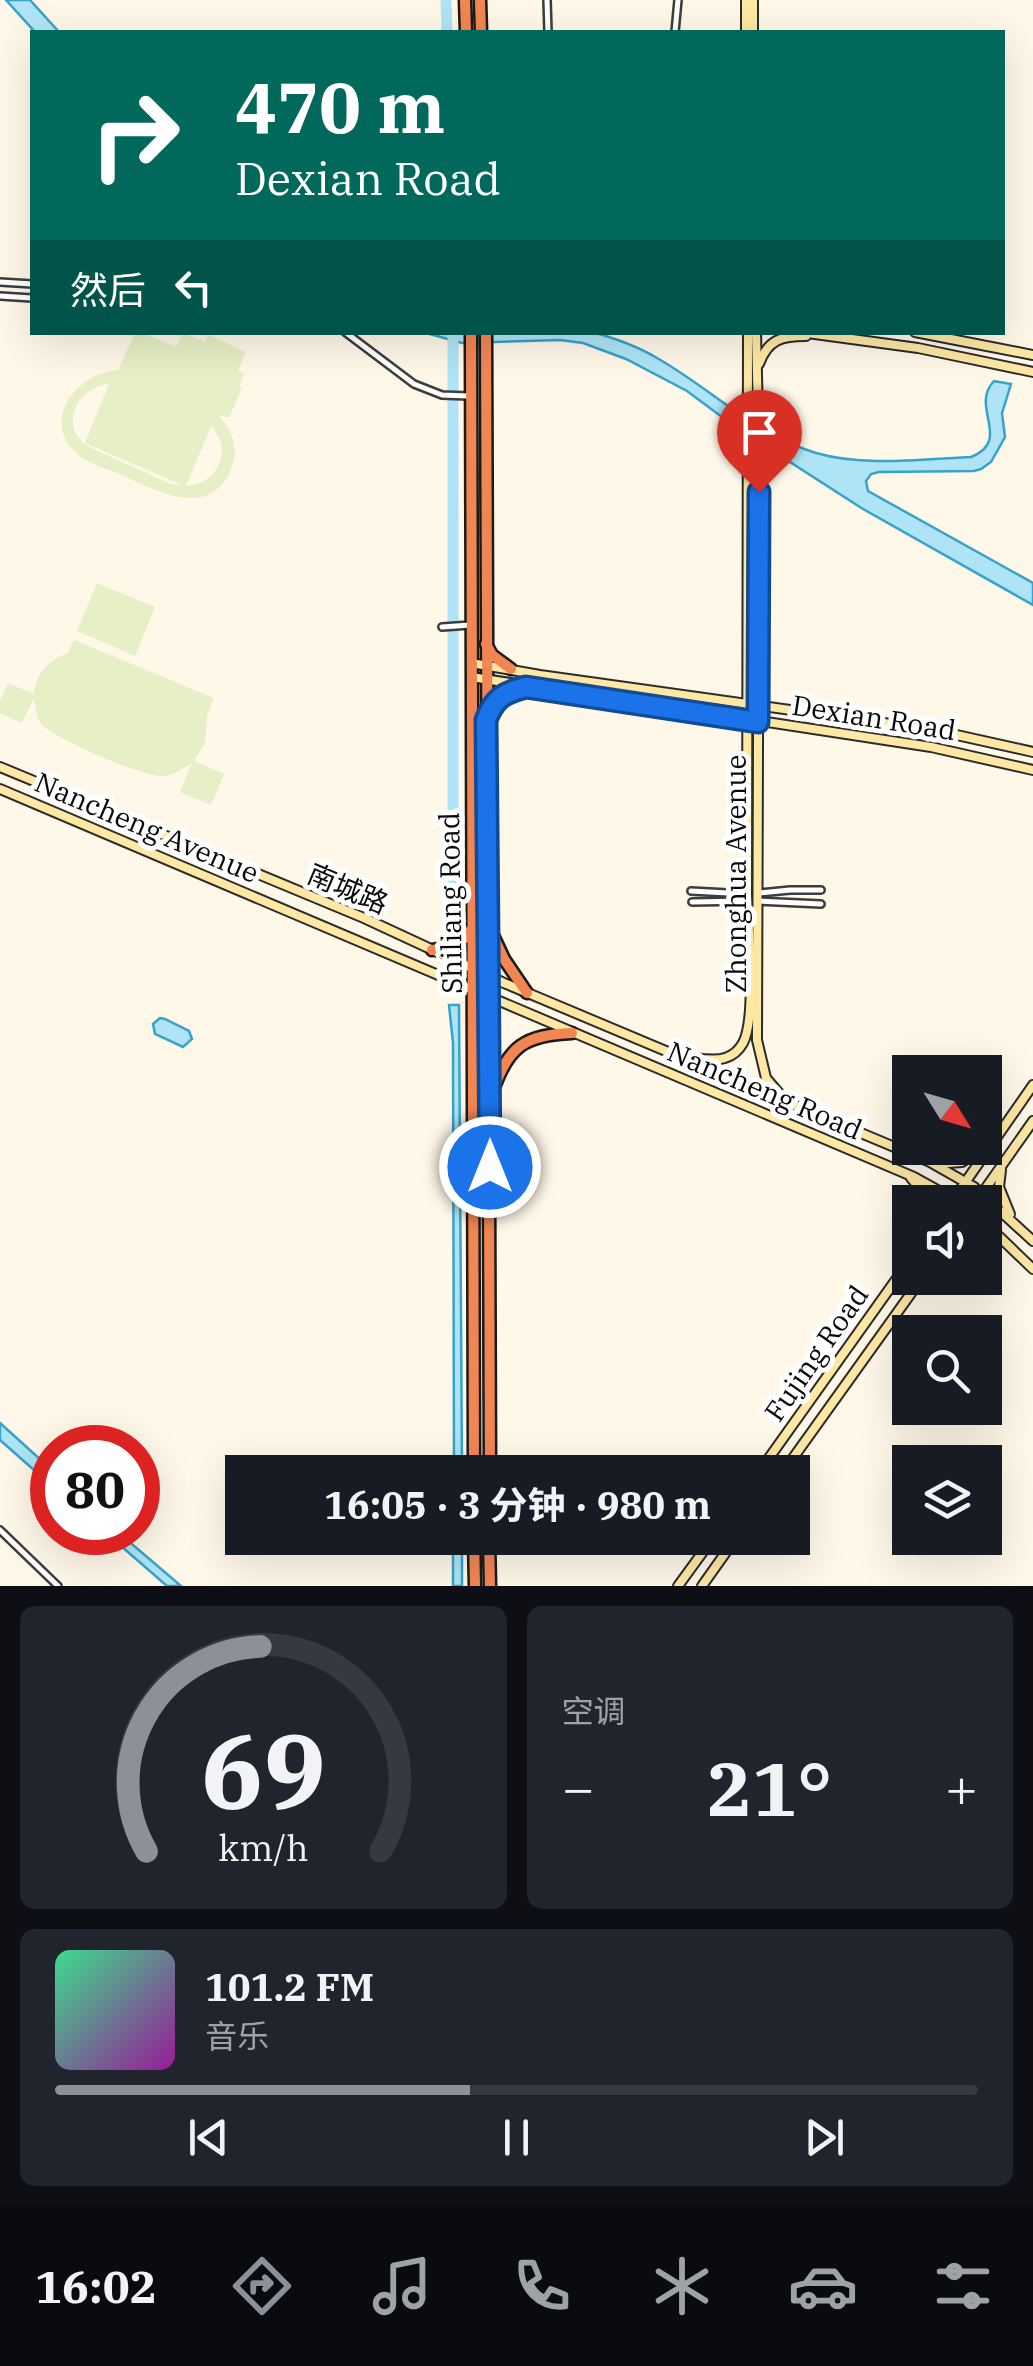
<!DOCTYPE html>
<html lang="zh">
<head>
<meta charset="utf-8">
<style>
  :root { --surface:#171b24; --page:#20242c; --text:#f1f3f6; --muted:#9ea1a6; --line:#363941; --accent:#8c9099 }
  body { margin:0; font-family:"IBM Plex Serif","Noto Sans SC",serif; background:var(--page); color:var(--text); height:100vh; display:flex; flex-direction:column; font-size:38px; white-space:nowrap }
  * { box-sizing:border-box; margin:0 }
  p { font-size:32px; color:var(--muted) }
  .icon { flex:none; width:55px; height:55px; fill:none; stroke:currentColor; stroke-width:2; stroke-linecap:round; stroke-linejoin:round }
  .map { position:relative; height:1586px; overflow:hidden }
  .panel { display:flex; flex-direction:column; gap:20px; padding:20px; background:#0d0f14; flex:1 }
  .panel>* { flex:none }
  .top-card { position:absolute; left:30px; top:30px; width:975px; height:305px; border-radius:0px; box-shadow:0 10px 40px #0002; background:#00695c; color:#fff; overflow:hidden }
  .needle { width:65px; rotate:127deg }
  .buttons { position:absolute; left:892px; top:1055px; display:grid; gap:20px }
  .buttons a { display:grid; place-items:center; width:110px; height:110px; border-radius:0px; background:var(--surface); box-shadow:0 10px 40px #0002; font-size:50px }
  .speed { position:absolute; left:30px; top:1425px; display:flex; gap:20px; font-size:50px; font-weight:700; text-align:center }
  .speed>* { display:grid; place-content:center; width:130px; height:130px; border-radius:50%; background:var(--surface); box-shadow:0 10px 40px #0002; line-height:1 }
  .speed .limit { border:15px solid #d22; background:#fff; color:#111 }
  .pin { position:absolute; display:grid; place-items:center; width:85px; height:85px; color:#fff; margin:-102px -42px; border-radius:50% 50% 50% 0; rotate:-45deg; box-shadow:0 0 10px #0007 }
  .pin .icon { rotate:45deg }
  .me { position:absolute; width:110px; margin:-55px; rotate:0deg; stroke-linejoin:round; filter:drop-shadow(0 0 8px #0008) }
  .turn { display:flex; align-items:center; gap:35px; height:210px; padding:0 40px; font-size:45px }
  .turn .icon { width:130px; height:130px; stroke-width:2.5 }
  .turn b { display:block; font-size:70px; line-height:85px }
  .then { display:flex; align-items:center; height:95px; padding:0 40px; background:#0003; gap:20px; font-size:38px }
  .big { font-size:75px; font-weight:700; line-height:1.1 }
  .panel .widget { flex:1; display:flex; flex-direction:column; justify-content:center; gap:15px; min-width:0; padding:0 35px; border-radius:15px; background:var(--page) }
  .panel .dial { align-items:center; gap:0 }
  .dial svg { height:260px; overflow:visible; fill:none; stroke:var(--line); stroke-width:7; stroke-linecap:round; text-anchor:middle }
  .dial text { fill:var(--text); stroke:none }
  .song { display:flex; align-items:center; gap:30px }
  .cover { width:120px; height:120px; border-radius:15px; background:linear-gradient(135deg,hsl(150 70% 55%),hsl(300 70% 35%)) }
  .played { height:10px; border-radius:5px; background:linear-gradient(90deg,var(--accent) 45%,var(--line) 45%) }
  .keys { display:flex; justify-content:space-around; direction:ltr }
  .heat { display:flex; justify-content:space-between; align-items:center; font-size:55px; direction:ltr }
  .panel .tiles { flex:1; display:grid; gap:20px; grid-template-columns:1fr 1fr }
  .widget:last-child { grid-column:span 2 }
  .trip { position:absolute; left:225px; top:1455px; width:585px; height:100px; border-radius:0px; background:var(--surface); box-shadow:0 10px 40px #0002; font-weight:700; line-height:100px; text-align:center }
  .tabs { display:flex; height:160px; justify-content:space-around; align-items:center; background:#090b0e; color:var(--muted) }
  .tabs .icon { width:70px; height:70px }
  .tabs .active { color:var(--accent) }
  .tabs b { font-size:45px; color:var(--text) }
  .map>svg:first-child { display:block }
  .pitch { fill:#e6efc5; fill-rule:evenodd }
  .water { fill:#aee4f5; stroke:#37a3ca; stroke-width:2.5 }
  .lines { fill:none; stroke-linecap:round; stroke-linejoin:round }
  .river { stroke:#aee4f5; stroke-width:11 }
  .street-casing { stroke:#3d3d3d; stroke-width:10 }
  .secondary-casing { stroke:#2c2c2c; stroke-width:12 }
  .highway-casing { stroke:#1b1b1b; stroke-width:15 }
  .street { stroke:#fff; stroke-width:5 }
  .secondary { stroke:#fee8a4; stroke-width:8 }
  .highway { stroke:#f28653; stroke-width:10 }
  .route-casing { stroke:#114b97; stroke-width:25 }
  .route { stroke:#1a73e8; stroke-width:18 }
  .labels { text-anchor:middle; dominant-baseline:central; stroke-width:10; stroke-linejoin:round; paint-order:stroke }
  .street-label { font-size:28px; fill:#0a0a0a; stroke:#fff }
</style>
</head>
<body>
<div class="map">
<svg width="1033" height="1586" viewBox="0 0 1033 1586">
  <rect width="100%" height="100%" fill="#fff7e8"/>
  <g class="pitch">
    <path d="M135 333H143L176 347 183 333 205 342 208 335 246 352 238 370 244 374 239 386 242 388 229 418 218 415C233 431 240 449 230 471 208 520 157 491 122 475 109 469 91 465 80 456 38 424 75 373 118 370ZM109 384 85 443 182 485 171 484 93 449C57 432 73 388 109 384ZM211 426C234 450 218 484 186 486Z"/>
    <polygon points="97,583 155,607 135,656 77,631"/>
    <path d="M74 640 214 698 207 716 205 744 194 761 224 774 211 805 180 792 192 763C183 768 175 775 163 776 144 777 49 738 39 721 36 715 35 705 34 698L22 723 0 713V701L8 683 34 694C35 674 50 659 68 653Z"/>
  </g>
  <g class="water">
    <polygon points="6,0 30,0 59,32 35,32"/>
    <path d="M592 332C614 338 637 346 657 358 710 388 756 435 816 453 865 467 921 459 971 457 1013 440 969 407 994 381L1011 384 1002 413 1005 437 991 462 981 469 974 471 879 472 871 474 866 481 868 491 1033 583V605L863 509 734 426 687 391 626 359 583 343 560 340 462 343 426 333Z"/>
    <polygon points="449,1005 459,1005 462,1472 454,1472 453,1043"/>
    <polygon points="160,1018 165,1019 189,1031 192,1039 183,1047 155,1034 153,1024"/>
    <polygon points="0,1423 52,1470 52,1486 0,1440"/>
    <polygon points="106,1533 119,1533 181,1586 167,1586"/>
    <rect x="453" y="1538" width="9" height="48"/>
  </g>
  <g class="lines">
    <g class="river">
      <polyline points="446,0 447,32"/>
      <polyline points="453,935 453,332"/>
    </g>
    <g class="street-casing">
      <g id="street">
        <polyline points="547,0 548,32"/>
        <polyline points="675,32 678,0"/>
        <polyline points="0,282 32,284"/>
        <polyline points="0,296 32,298"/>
        <polyline points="345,332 414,384 442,395 468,396"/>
        <polyline points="442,627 470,625"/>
        <polyline points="691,891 747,894"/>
        <polyline points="759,893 790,890 821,890"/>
        <polyline points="757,901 821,904"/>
        <polyline points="692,902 747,901"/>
        <polyline points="0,1530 58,1586"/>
      </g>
    </g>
    <g class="secondary-casing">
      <g id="secondary">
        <polyline points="746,0 746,32"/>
        <polyline points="753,0 753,32"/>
        <polyline points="756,332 759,457 757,1040 766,1078 784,1099"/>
        <polyline points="800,332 918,348 1033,372"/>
        <polyline points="915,332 1033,355"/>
        <path d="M759 364C768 339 782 336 806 336"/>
        <polyline points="471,663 540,675 934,730 1033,752"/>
        <polyline points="471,677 931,747 1033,770"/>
        <polyline points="0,767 364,918 504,983 930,1162 974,1187 1033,1241"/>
        <polyline points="0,789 914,1177 959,1202"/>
        <path d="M685 1057C698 1058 713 1062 725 1058 732 1056 739 1050 743 1043 757 1017 748 927 747 894L748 332"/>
        <polyline points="936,1164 962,1162 983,1148"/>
        <polyline points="1001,1170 999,1187 1010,1214"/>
        <polyline points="911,1178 921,1190 927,1202"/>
        <polyline points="953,1200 1033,1085"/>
        <polyline points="976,1202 1033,1121"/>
        <polyline points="985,1223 1033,1269"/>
        <polyline points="759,1472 910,1260"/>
        <polyline points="783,1472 922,1278"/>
        <polyline points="678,1586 713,1538"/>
        <polyline points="702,1586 736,1538"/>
      </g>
    </g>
    <g class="highway-casing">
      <g id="highway">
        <polyline points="465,0 466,32"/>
        <polyline points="480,0 481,32"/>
        <polyline points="471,332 474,1472"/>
        <polyline points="486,332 490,1472"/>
        <polyline points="486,644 492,655 511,669"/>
        <path d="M488 714C495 696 509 691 526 687"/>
        <polyline points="490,929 504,959 527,993"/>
        <path d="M432 950C452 946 461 946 472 929"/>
        <path d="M493 1091C508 1046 525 1035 572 1033"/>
        <polyline points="474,1538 475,1586"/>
        <polyline points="489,1538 490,1586"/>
      </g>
    </g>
    <use href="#street" class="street"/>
    <use href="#secondary" class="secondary"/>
    <use href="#highway" class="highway"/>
  </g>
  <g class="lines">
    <g class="route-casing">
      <path id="route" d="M490 1167 486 720C494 698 505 692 526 687L758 722 759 492"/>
    </g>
    <use href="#route" class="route"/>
  </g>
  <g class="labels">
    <g class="street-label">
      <text transform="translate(874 717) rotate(9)">Dexian Road</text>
      <text transform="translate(147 827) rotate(23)">Nancheng Avenue</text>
      <text transform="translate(735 874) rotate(-90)">Zhonghua Avenue</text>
      <text transform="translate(348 888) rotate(23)">南城路</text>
      <text transform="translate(450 903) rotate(-91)">Shiliang Road</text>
      <text transform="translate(765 1090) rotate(23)">Nancheng Road</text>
      <text transform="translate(816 1353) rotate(-55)">Fujing Road</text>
    </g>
  </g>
</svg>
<div class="buttons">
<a><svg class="needle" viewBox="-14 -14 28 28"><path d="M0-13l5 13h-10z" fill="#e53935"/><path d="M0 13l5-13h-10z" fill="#9ea1a6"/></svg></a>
<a><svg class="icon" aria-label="sound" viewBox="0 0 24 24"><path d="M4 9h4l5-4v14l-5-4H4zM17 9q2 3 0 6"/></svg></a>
<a><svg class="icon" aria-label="search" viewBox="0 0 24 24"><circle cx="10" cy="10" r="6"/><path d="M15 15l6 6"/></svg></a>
<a><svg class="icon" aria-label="layers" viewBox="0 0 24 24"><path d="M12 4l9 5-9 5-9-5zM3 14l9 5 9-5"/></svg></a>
</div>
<div class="speed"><div class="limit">80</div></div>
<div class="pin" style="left:759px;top:492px;background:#d93025"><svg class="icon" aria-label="arrive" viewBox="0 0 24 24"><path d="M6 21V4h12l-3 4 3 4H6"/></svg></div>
<svg class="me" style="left:490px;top:1167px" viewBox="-20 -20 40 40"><circle r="17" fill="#1a73e8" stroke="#fff" stroke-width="3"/><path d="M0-11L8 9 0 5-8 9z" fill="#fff"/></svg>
<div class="trip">16:05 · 3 分钟 · 980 m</div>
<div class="top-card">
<div class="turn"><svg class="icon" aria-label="right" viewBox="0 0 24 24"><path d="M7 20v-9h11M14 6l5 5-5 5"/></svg><div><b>470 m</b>Dexian Road</div></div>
<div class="then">然后<svg class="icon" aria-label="left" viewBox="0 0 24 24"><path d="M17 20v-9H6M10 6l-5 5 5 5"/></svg></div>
</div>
</div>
<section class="panel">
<div class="tiles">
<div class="widget dial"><svg viewBox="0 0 100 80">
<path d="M14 69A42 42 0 1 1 86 69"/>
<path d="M14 69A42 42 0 0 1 49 6" stroke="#8c9099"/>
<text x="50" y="56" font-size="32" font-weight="700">69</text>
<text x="50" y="72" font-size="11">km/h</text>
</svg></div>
<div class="widget"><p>空调</p>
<div class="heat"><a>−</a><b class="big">21°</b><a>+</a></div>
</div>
<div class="widget">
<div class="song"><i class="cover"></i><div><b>101.2 FM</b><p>音乐</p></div></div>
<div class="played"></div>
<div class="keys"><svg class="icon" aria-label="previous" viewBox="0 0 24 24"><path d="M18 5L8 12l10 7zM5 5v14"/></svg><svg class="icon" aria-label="pause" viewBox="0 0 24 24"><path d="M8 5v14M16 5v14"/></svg><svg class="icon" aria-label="next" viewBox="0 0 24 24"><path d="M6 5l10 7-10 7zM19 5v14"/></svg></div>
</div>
</div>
</section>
<nav class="tabs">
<b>16:02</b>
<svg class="icon active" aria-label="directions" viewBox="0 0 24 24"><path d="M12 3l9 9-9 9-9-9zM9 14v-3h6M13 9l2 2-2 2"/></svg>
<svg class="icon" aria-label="music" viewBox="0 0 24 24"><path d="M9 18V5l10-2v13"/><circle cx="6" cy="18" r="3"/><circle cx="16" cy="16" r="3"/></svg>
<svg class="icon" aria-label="phone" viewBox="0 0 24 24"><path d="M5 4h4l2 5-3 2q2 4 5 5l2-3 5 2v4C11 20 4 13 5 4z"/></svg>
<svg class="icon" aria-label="climate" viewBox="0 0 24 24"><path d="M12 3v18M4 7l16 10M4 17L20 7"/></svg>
<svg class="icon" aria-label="car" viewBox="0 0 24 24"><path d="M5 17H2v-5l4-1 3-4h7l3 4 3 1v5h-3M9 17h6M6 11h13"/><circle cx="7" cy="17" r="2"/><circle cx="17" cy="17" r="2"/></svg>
<svg class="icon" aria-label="filters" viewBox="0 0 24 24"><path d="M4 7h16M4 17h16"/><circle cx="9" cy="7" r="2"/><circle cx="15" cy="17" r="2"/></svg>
</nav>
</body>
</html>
